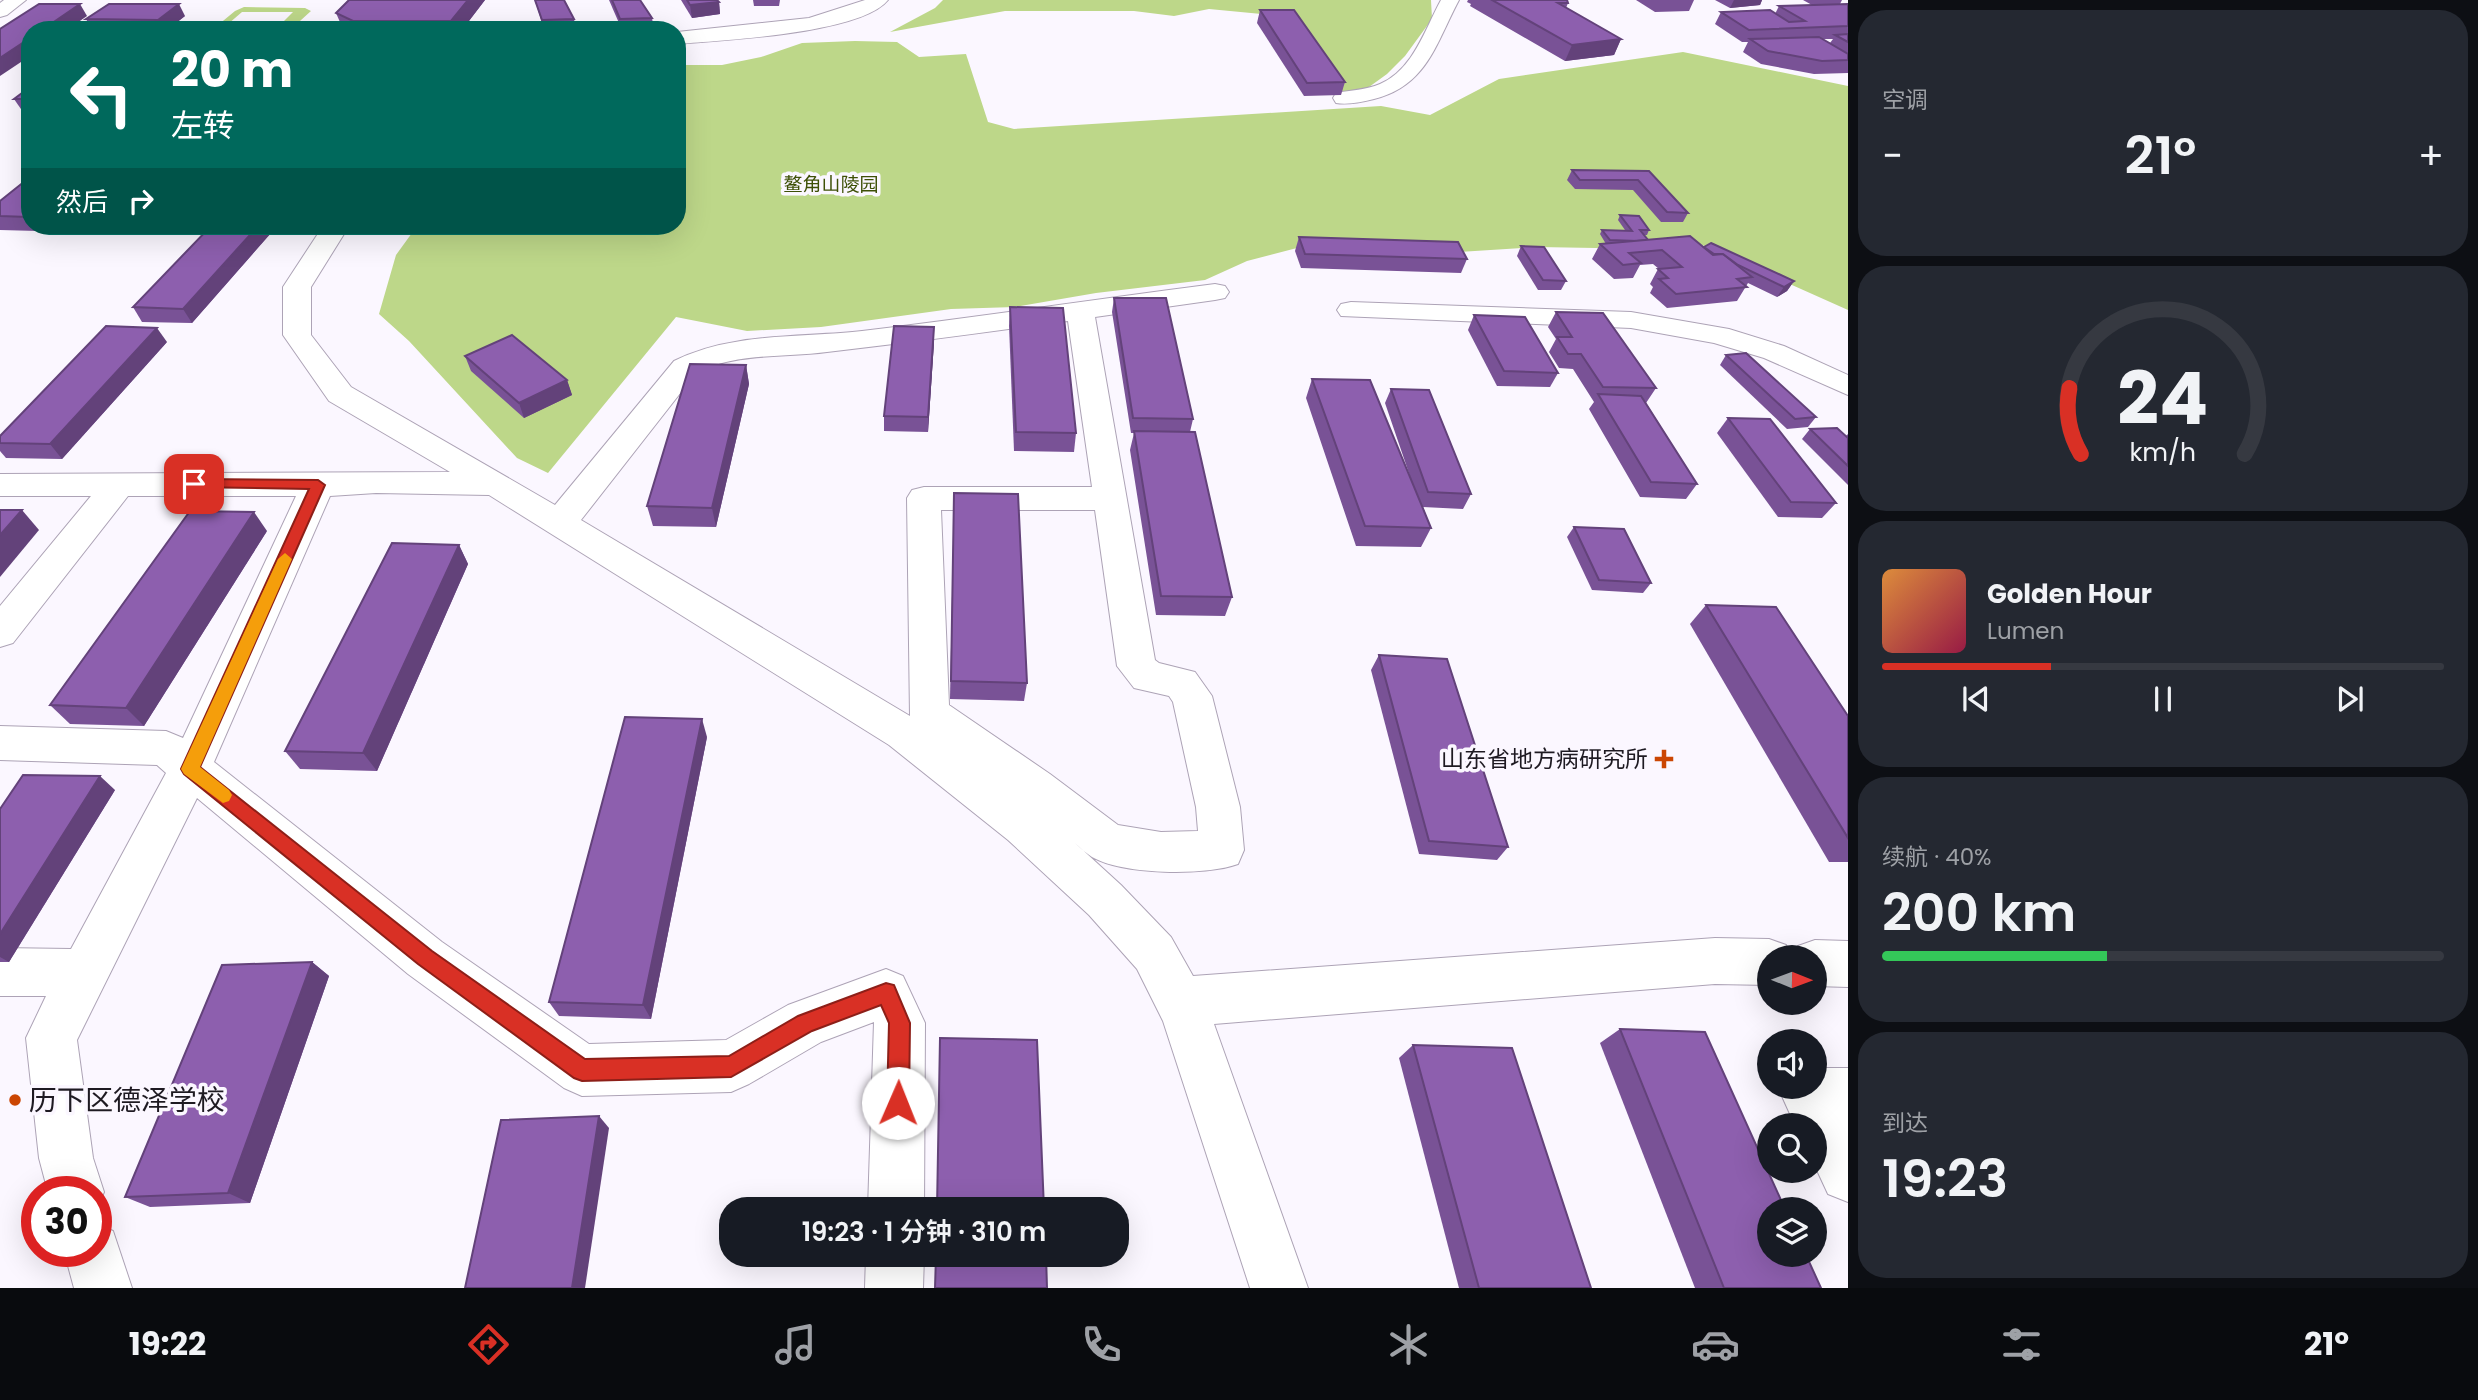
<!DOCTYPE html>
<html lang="zh">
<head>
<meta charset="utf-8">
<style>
  :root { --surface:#171b24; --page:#242831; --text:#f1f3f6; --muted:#9ea1a6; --line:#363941; --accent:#d93025 }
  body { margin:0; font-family:Poppins,"Noto Sans SC",sans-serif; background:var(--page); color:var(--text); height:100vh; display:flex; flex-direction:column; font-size:26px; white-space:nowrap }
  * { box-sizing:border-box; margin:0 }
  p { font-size:23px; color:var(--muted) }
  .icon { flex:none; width:38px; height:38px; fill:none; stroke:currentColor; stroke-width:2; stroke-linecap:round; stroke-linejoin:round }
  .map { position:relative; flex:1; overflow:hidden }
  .drawer { display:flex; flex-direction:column; gap:10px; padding:10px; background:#0d0f14; width:630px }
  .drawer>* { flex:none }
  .banner { position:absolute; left:21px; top:21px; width:665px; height:214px; border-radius:28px; box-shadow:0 7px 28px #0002; background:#00695c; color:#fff; overflow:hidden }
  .needle { width:46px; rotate:91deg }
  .fabs { position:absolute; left:1757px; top:945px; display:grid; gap:14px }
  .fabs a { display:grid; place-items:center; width:70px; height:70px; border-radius:50%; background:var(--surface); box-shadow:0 7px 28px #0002; font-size:35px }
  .speed { position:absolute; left:21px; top:1176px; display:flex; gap:14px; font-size:35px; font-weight:700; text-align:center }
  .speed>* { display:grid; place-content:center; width:91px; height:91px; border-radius:50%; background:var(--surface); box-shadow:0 7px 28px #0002; line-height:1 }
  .speed .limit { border:10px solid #d22; background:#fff; color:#111 }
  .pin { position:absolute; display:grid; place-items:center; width:60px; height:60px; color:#fff; margin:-30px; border-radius:14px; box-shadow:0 4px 10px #0006 }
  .me { position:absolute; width:77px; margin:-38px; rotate:1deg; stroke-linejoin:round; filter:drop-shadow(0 0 5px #0008) }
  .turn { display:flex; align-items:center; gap:24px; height:147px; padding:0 35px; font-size:32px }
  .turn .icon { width:91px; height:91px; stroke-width:2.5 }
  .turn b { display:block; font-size:49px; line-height:60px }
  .then { display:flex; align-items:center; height:66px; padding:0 35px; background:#0003; gap:14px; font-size:26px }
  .big { font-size:52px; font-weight:600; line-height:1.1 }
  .drawer .widget { flex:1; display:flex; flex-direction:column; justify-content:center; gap:10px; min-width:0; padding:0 24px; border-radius:28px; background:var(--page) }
  .drawer .dial { align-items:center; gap:0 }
  .dial svg { height:182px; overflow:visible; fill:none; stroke:var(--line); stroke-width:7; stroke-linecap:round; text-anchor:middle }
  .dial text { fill:var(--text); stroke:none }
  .song { display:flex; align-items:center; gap:21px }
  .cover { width:84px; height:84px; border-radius:10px; background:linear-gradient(135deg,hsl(30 70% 55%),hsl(340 70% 35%)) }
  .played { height:7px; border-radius:4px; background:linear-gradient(90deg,var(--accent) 30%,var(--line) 30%) }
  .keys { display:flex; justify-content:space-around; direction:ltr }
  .heat { display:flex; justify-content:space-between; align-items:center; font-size:38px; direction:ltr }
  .charge { height:10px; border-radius:5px; background:linear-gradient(90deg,#34c759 40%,var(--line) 0) }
  .trip { position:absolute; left:719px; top:1197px; width:410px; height:70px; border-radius:28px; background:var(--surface); box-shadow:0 7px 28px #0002; font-weight:600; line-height:70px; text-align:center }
  .tabs { display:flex; height:112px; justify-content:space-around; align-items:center; background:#090b0e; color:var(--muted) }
  .tabs .icon { width:49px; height:49px }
  .tabs .selected { color:var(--accent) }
  .tabs b { font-size:32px; color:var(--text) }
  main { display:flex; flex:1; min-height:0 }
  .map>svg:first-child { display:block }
  .green { fill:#bdd789 }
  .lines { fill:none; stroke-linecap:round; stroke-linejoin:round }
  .minor-casing { stroke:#ada3b6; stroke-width:2 }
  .major-casing { stroke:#ada3b6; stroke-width:2 }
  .minor { fill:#fff; fill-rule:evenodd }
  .major { fill:#fff; fill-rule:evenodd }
  .wall { fill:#795296; fill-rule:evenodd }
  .shaded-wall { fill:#63427a }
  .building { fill:#8d5fae; stroke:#63427a; stroke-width:2 }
  .route { fill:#d93025; stroke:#8d1f18; stroke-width:2 }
  .slow { fill:#f59e0b }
  .poi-dot { fill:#cb4603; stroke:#fbf7ff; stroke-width:2.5 }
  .labels { text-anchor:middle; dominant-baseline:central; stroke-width:7; stroke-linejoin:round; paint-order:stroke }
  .far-park-label { font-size:19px; fill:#3e5007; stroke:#fbf7ff }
  .poi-label { font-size:23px; fill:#1e1a22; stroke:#fbf7ff; text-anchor:end }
  .near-poi-label { font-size:28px; fill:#1e1a22; stroke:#fbf7ff; text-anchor:start }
</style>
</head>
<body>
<main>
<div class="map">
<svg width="1848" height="1288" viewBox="0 0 1848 1288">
  <rect width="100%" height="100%" fill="#fbf7ff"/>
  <g class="green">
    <polygon points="943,0 1431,0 1432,19 1405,56 1387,74 1369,87 1341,95 1282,16 1209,9 1174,16 1134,11 1005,11 890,32 935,8"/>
    <polygon points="244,7 305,8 311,11 290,30 275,30 293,12 242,12 221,30 212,30 235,11"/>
    <polygon points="855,41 897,42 919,57 966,54 988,122 1014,129 1381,106 1430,115 1499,79 1683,52 1848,86 1848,310 1700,244 1596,248 1538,247 1459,252 1320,242 1247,261 1205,280 1096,293 1015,307 951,309 821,327 747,331 676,317 548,473 517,458 409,341 379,314 396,255 417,226 677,226 677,65 722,65 761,57 802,43"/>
  </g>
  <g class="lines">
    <g class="minor-casing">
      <g id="minor">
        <path d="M865 0H888C861 34 721 40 677 44V32L809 18Z"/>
        <path d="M1441 0H1459C1436 43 1427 86 1374 99 1362 102 1348 105 1336 103L1333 98 1336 93C1351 90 1366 90 1380 84 1413 70 1425 29 1441 0Z"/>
        <path d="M323 226H349L311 287V335L351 387 555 505 674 361C732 332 800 338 862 331 980 317 1097 299 1215 284L1225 286 1229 292 1225 298 1215 300 1095 317 1155 660 1159 663 1195 672 1212 696 1240 807 1244 850 1238 864C1205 876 1123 875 1092 857 1086 853 1080 848 1075 843L1121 885 1171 937 1193 976 1715 938 1769 939 1786 945 1791 957H1769V985L1715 984 1214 1024 1308 1288H1250L1163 1021 1137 969 1089 915 1008 840 889 745 489 495 376 493 330 496 214 762 442 942 589 1044 726 1040 788 1005 886 969 903 976 925 1023 924 1209H868L874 1022 821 1042 749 1084 731 1092 582 1096 564 1088 408 974 197 798 77 1040 93 1158 104 1192 96 1210V1192H48L39 1158 26 1038 46 996H0V948L71 949 166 773 157 765 0 760V726L166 731 183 738 296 496H128L13 643 0 647V606L91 496H0V474L450 472 329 401 283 335V287ZM1068 321 1092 487H924L912 490 907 498 910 716 581 520 696 373C737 352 782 358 827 352 907 343 988 332 1068 321ZM941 510H1095L1117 666 1134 688 1169 696 1173 702 1196 807 1198 831 1161 832 1118 825 1050 774 949 705Z"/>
        <polygon points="1351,302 1631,312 1729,329 1784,346 1848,375 1848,395 1764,358 1714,343 1631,328 1341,316 1337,310 1341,304"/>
        <polygon points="1815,940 1848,941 1848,987 1815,986 1815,957 1793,957 1798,946"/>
        <polygon points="1815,1068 1848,1068 1848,1202 1828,1194 1815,1166 1815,1125 1795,1125 1781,1094 1784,1087 1815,1087"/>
        <polygon points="96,1224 113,1231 132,1288 74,1288 64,1251 96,1251"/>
        <polygon points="866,1255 924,1255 923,1288 865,1288"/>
      </g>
    </g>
    <g class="major-casing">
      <polygon id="major" points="4,0 26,0 7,15 0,17 0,3"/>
    </g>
    <use href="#minor" class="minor"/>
    <use href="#major" class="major"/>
  </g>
  <g class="wall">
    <polygon points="485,0 462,30 344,30 343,29 336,13"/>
    <polygon points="535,0 564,0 574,19 576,30 544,30"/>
    <polygon points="609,0 640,0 652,18 654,30 622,30"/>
    <polygon points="681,0 717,0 719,2 720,14 692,18"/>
    <polygon points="753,0 780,0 779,6 754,6"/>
    <polygon points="1468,0 1567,0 1568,3 1566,8 1621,39 1614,55 1565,61 1470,6 1471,4 1467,2"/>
    <polygon points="1636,0 1694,0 1689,11 1655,12"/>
    <polygon points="1715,0 1762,0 1760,5 1730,8"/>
    <path d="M1803 0H1842L1840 4H1848V73L1814 74 1761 64 1743 52 1748 42H1742L1715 24 1721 12 1775 14 1779 6 1812 5ZM1823 39H1833L1830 43Z"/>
    <polygon points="1260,10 1345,82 1341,95 1304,96 1257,23"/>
    <polygon points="185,16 167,30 92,30 86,19"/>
    <polygon points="30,87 30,112 23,112 14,99"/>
    <polygon points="1572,170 1649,171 1688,213 1683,222 1661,222 1633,190 1575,189 1567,180"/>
    <polygon points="30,177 30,226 43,226 38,231 0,230 0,201"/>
    <polygon points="1620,215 1649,230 1647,235 1644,235 1648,240 1704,247 1794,281 1787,291 1777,297 1748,283 1737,301 1667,308 1650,293 1653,287 1650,284 1658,269 1659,269 1653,264 1640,265 1633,278 1614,279 1592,259 1600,244 1606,244 1600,234 1602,230 1625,230 1618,220"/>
    <polygon points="211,226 267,226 271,233 192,323 142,322 133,307"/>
    <polygon points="1299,237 1467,259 1461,273 1301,268 1295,251"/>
    <polygon points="1521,246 1566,281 1561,290 1538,290 1517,256"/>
    <polygon points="1114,298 1193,419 1190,432 1232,597 1225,616 1156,615 1130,450 1134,433 1131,433 1112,312"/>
    <polygon points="1010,307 1076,433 1074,452 1014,451 1009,326"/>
    <polygon points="1556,312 1656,388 1646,403 1697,484 1686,499 1640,497 1589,409 1594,402 1573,369 1559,368 1549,352 1556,339 1548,327"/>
    <polygon points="1474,315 1558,373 1550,387 1497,386 1468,330"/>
    <polygon points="167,342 62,459 6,458 0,451 0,436"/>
    <polygon points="934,342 928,432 884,431 884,416"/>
    <polygon points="1726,355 1816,417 1808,427 1787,429 1720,365"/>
    <polygon points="465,356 567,380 572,395 524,418 471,371"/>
    <polygon points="746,365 749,384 716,527 653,526 647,506"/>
    <polygon points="1312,379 1412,482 1385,403 1391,389 1471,494 1463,509 1423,507 1431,528 1421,547 1356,546 1306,398"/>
    <polygon points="1728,418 1836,503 1822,518 1778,517 1717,433"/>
    <polygon points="1810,429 1846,436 1848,434 1848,485 1802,439"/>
    <polygon points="954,493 1027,683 1024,701 950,699"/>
    <polygon points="1574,527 1651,583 1643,593 1592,590 1567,537"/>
    <polygon points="267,531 144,726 70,724 50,705"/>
    <polygon points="459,545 468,564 377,771 300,769 285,751"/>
    <polygon points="1706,605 1848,716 1848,862 1829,862 1690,624"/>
    <polygon points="1379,655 1508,847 1497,860 1419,854 1371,670"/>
    <polygon points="707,737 651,1019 559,1016 549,1002"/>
    <polygon points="115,790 9,962 0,962 0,809"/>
    <polygon points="312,962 329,976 250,1203 150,1207 125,1197"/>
    <polygon points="1620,1029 1821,1288 1695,1288 1600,1043"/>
    <polygon points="1413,1045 1591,1288 1459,1288 1399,1058"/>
  </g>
  <g class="shaded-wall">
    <polygon points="468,0 485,0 462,30 453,30 451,21"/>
    <polygon points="1734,0 1762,0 1760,5 1730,8"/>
    <polygon points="719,2 720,14 692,18 690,5"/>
    <polygon points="80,4 87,16 67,30 42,30"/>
    <polygon points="179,4 185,16 167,30 163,30 158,20"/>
    <polygon points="30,38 30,56 0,76 0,58"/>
    <polygon points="1621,39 1614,55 1565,61 1572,45"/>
    <polygon points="34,226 43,226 38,231"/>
    <polygon points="258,226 267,226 271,233 192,323 183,309"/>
    <polygon points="1794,281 1787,291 1777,297 1784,287"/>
    <polygon points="934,327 934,342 928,432 928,417"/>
    <polygon points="157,328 167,342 62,459 50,444"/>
    <polygon points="746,365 749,384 716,527 712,508"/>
    <polygon points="567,380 572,395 524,418 519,403"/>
    <polygon points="22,510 39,530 0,577 0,535"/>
    <polygon points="254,512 267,531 144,726 126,708"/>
    <polygon points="459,545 468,564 377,771 363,753"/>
    <polygon points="702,719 707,737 651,1019 643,1005"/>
    <polygon points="100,776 115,790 9,962 0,957 0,934"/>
    <polygon points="312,962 329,976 250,1203 228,1193"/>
    <polygon points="599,1116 609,1128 585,1288 572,1288"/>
  </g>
  <g class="building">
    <polygon points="349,0 468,0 451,21 353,21 336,13"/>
    <polygon points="535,0 564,0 574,19 542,20"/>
    <polygon points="612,0 640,0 652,18 620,19"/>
    <polygon points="687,0 717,0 719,2 690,5"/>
    <polygon points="1492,0 1567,0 1568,3 1558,3 1621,39 1572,45"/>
    <polygon points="39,4 80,4 42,30 30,30 30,38 0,58 0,29"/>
    <polygon points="109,4 179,4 158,20 86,19"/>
    <polygon points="1848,4 1848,26 1749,30 1721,12 1770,10 1789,22 1805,21 1779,6"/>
    <polygon points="1260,10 1294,10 1345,82 1307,83"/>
    <polygon points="1848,34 1848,42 1835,35"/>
    <polygon points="1819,37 1848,54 1848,60 1822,61 1768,51 1750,39"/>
    <polygon points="30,87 30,99 14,99"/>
    <polygon points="1572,170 1649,171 1688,213 1667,212 1638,180 1580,180"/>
    <polygon points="30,177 30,215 28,217 0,216 0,201"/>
    <polygon points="1620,215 1639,216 1649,230 1640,230 1648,240 1637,241 1610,240 1602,230 1632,231"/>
    <polygon points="211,226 258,226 183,309 133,307"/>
    <polygon points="1690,236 1713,255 1723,254 1752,277 1737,279 1747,287 1676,294 1659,279 1668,278 1658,269 1682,267 1662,250 1629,253 1641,263 1623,265 1600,244"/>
    <polygon points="1299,237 1458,242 1467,259 1305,254"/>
    <polygon points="1711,243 1794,281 1784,287 1738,265 1723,254 1714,254 1704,247"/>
    <polygon points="1521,246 1544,247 1566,281 1543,280"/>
    <polygon points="1114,298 1166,298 1193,419 1133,418"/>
    <polygon points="1010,307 1063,308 1076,433 1016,432"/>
    <polygon points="1556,312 1603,313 1656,388 1603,387 1581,354 1568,354 1557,337 1572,337"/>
    <polygon points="1474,315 1525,317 1558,373 1504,371"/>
    <polygon points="106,326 157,328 50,444 0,443 0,436"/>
    <polygon points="894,326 934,327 928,417 884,416"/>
    <polygon points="512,335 567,380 519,403 465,356"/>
    <polygon points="1746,353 1816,417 1795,419 1726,355"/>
    <polygon points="690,364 746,365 712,508 647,506"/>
    <polygon points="1312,379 1370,380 1431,528 1365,526"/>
    <polygon points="1391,389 1429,390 1471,494 1428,492"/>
    <polygon points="1598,394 1641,396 1697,484 1651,482"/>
    <polygon points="1728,418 1770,419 1836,503 1791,502"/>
    <polygon points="1837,428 1848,438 1848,466 1810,429"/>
    <polygon points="1134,431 1195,432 1232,597 1161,596"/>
    <polygon points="954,493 1018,494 1027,683 951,681"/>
    <polygon points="0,510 22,510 0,535"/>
    <polygon points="190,511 254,512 126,708 50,705"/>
    <polygon points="1574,527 1624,529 1651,583 1599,580"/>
    <polygon points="392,543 459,545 363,753 285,751"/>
    <polygon points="1706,605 1776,607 1848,716 1848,838"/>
    <polygon points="1379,655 1447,659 1508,847 1429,841"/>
    <polygon points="625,717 702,719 643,1005 549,1002"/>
    <polygon points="23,775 100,776 0,934 0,809"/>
    <polygon points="312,962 228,1193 125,1197 222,965"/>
    <polygon points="1620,1029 1705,1032 1785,1209 1769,1209 1769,1255 1806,1255 1821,1288 1724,1288"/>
    <polygon points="940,1038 1037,1040 1044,1209 937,1209"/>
    <polygon points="1413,1045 1512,1048 1591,1288 1479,1288"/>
    <polygon points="599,1116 572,1288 465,1288 501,1120"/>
    <polygon points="936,1255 1046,1255 1047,1288 935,1288"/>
  </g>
  <polygon class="route" points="194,479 318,480 325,485 200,767 432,951 585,1059 729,1056 798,1016 886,983 894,985 910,1023 909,1103 906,1111 898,1114 890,1111 887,1103 889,1023 881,1005 812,1031 731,1077 582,1081 574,1078 418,964 184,774 181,769 309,489 189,487 189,481"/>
  <polygon class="slow" points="285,553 292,559 200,767 229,790 232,795 229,801 223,803 184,774 181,769 278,559"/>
  <g class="poi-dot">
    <path d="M1660.5 748.5h7v7h7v7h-7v7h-7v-7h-7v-7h7z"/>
    <circle cx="15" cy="1100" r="7"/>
  </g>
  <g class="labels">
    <g class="far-park-label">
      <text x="831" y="184">鳌角山陵园</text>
    </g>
    <g class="poi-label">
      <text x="1648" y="759">山东省地方病研究所</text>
    </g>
    <g class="near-poi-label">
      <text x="29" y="1100">历下区德泽学校</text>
    </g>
  </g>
</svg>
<div class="fabs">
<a><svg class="needle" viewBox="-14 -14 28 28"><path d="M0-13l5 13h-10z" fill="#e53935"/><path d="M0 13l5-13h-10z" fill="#9ea1a6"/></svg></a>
<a><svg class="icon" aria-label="sound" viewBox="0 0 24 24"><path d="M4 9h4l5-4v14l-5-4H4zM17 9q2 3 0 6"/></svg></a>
<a><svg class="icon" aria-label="search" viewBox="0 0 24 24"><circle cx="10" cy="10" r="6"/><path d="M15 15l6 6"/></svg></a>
<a><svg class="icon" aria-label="layers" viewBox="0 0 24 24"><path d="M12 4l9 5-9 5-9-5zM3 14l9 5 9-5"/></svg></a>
</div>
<div class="speed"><div class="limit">30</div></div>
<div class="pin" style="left:194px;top:484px;background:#d93025"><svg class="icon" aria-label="arrive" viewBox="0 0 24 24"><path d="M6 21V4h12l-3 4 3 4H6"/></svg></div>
<svg class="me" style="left:898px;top:1103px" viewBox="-20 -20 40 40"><circle r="19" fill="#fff"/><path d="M0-13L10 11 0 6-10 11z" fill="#d93025"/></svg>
<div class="trip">19:23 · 1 分钟 · 310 m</div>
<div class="banner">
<div class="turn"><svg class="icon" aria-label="left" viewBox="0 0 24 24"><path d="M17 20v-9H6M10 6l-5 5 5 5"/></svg><div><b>20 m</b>左转</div></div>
<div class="then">然后<svg class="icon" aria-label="right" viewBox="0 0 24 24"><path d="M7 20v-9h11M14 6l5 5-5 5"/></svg></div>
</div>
</div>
<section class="drawer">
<div class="widget"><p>空调</p>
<div class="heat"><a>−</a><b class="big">21°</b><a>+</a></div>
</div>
<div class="widget dial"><svg viewBox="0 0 100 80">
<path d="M14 69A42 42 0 1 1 86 69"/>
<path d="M14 69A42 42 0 0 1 9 40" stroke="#d93025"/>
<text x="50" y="56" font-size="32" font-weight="700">24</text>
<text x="50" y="72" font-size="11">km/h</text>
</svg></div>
<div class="widget">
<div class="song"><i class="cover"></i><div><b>Golden Hour</b><p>Lumen</p></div></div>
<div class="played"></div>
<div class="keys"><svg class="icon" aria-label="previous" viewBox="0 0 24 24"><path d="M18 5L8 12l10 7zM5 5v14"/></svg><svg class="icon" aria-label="pause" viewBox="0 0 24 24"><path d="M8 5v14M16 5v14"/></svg><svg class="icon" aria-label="next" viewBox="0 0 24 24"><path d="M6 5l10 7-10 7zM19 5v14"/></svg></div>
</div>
<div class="widget"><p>续航 · 40%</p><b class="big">200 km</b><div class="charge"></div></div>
<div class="widget"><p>到达</p><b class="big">19:23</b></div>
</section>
</main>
<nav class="tabs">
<b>19:22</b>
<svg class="icon selected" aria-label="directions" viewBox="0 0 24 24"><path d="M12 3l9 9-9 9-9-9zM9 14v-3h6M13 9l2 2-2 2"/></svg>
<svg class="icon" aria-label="music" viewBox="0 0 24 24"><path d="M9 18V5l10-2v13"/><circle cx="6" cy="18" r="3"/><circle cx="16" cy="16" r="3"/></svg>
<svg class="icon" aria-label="phone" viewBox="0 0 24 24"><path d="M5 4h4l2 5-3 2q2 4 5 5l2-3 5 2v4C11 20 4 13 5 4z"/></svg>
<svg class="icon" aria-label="climate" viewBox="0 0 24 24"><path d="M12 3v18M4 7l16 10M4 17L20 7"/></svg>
<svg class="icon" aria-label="car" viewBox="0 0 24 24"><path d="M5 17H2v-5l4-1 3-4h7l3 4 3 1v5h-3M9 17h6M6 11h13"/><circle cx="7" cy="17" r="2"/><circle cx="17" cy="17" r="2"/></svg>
<svg class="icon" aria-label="filters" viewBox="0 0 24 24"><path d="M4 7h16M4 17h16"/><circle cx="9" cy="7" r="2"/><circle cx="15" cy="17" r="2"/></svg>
<b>21°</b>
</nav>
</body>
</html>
